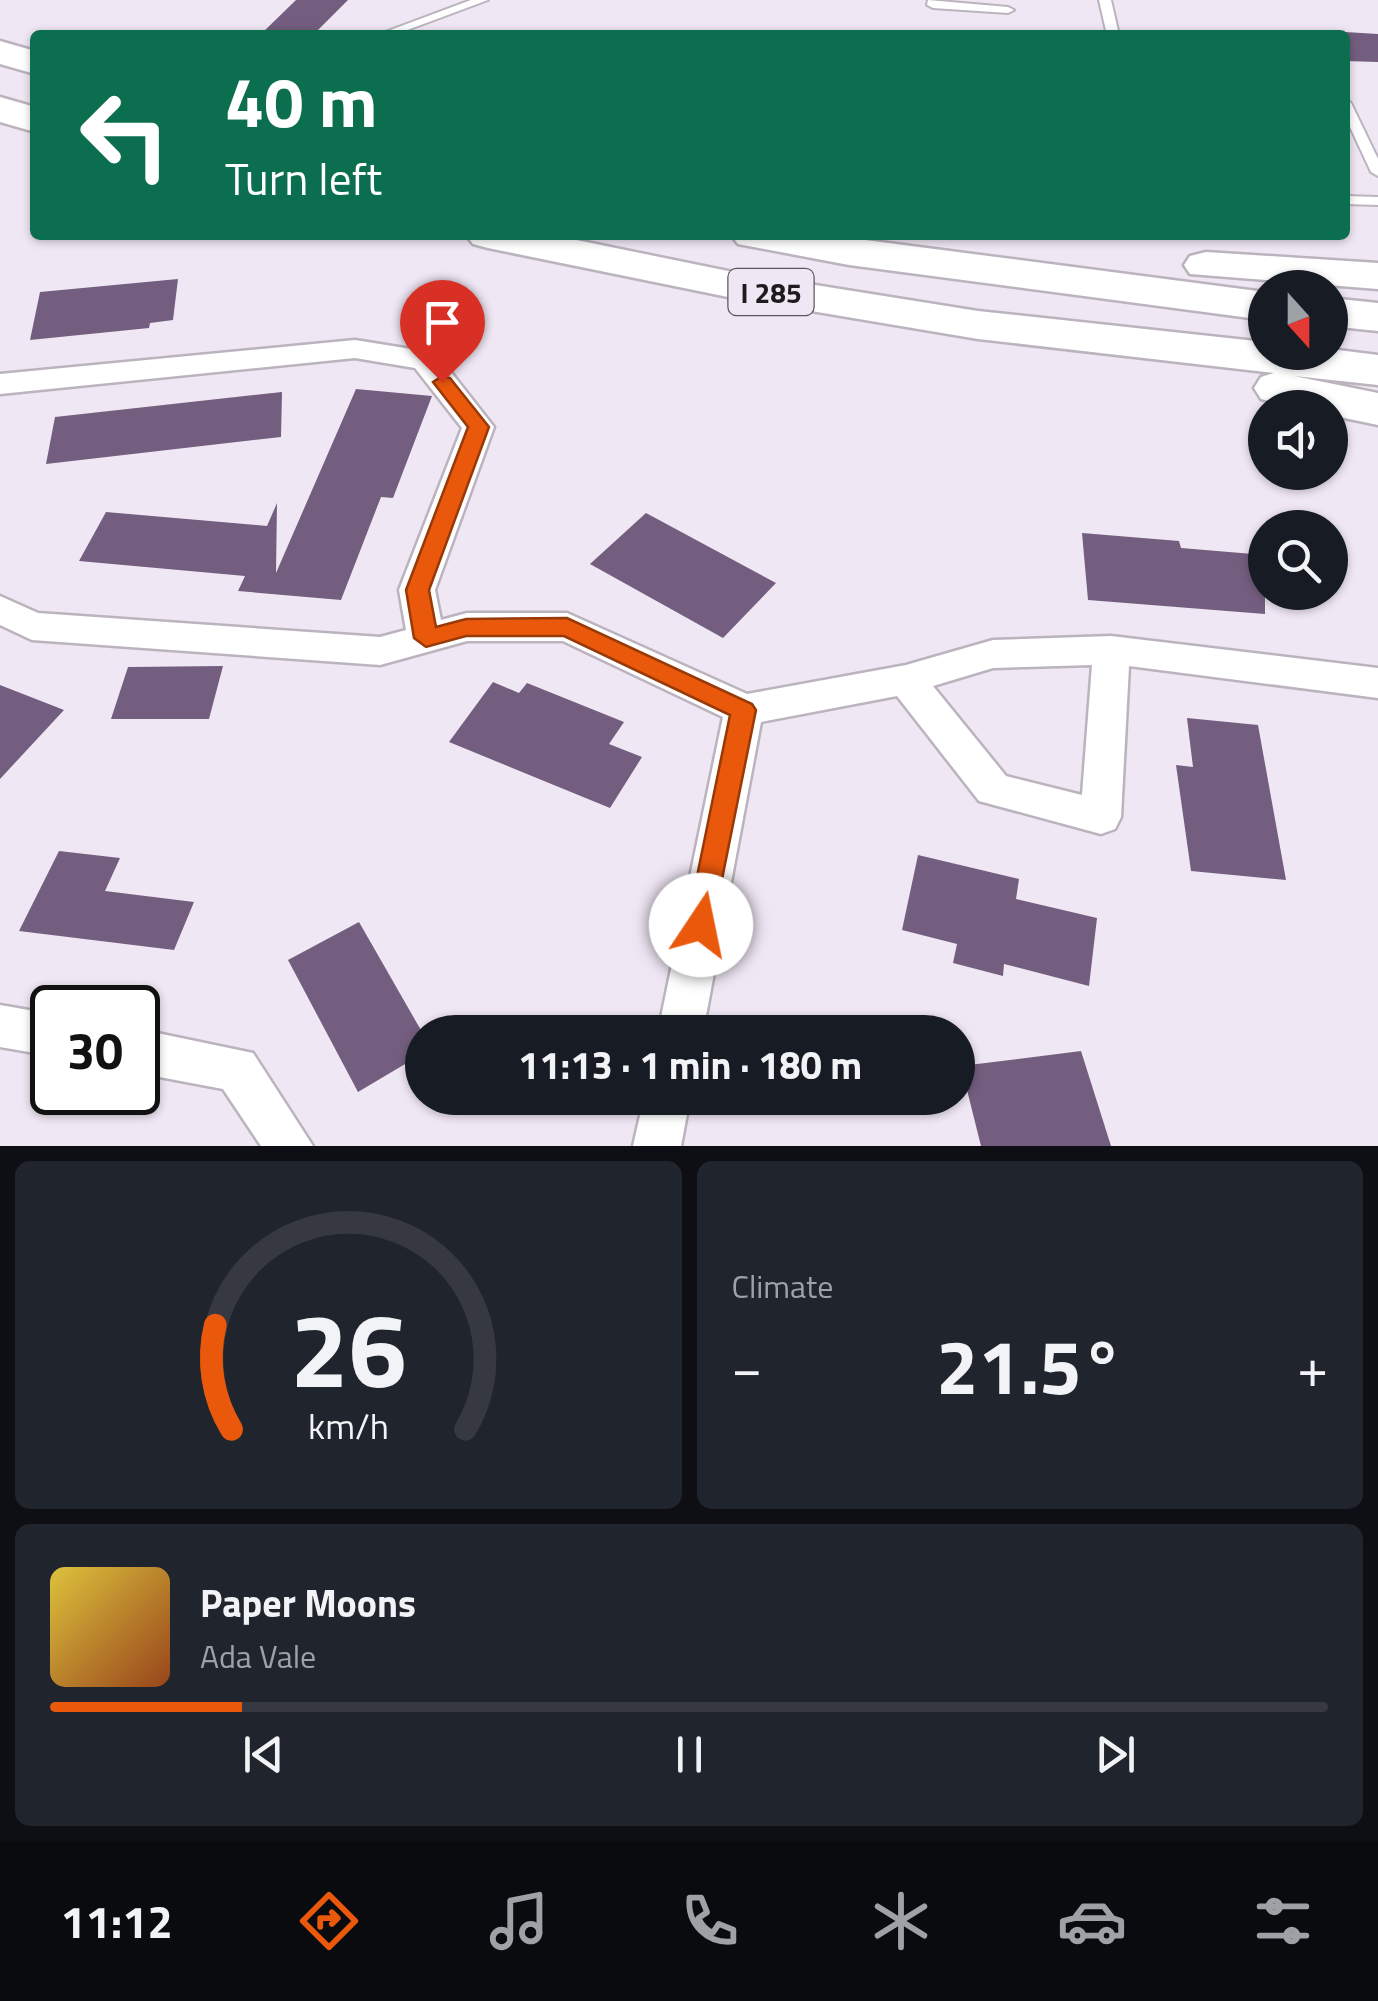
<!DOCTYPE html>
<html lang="en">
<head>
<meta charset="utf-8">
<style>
  :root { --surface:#171b24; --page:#20242c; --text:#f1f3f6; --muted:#9ea1a6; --line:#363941; --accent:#ea580c }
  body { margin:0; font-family:"Titillium Web",sans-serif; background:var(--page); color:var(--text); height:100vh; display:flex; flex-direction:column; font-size:38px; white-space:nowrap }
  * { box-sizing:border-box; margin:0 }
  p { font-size:32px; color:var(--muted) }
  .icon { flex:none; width:55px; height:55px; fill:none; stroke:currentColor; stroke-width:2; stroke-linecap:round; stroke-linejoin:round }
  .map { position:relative; height:1146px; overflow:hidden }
  .panel { display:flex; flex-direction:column; gap:15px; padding:15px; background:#0d0f14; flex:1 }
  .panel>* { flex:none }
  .banner { position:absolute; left:30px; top:30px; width:1320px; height:210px; border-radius:10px; box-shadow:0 2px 8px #0004; background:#0b6e4f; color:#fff; overflow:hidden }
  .needle { width:65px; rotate:159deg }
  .tools { position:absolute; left:1248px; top:270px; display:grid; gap:20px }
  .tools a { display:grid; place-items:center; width:100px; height:100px; border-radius:50%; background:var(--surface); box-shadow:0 2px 8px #0004; font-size:50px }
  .speed { position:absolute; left:30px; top:985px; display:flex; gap:20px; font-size:50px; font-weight:700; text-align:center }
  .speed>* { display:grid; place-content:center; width:130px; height:130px; border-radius:50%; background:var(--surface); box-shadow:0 2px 8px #0004; line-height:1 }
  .speed .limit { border:5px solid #111; border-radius:15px; background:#fff; color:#111 }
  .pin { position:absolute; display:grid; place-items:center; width:85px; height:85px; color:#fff; margin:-102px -42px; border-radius:50% 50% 50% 0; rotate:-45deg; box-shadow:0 0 10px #0007 }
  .pin .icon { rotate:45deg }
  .me { position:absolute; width:110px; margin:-55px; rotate:11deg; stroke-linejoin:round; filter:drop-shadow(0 0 8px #0008) }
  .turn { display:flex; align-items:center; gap:35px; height:210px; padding:0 30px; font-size:45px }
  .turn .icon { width:130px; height:130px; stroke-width:2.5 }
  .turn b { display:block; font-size:70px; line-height:85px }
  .big { font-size:75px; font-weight:700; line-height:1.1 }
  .panel .tile { flex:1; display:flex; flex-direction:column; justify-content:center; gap:15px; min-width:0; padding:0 35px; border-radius:15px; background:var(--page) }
  .panel .dial { align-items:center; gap:0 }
  .dial svg { height:260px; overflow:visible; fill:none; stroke:var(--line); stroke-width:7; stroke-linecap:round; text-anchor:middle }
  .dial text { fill:var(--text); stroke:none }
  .song { display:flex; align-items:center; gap:30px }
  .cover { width:120px; height:120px; border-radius:15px; background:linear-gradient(135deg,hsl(50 70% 55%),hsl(20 70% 35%)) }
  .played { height:10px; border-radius:5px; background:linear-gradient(90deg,var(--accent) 15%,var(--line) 15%) }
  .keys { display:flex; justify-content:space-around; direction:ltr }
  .heat { display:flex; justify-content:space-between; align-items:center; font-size:55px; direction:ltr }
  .panel .tiles { flex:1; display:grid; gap:15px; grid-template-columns:1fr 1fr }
  .tile:last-child { grid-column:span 2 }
  .trip { position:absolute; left:405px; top:1015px; width:570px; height:100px; border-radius:50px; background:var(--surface); box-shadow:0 2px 8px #0004; font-weight:700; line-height:100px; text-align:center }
  .dock { display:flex; height:160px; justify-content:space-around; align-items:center; background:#090b0e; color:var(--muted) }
  .dock .icon { width:70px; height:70px }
  .dock .selected { color:var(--accent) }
  .dock b { font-size:45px; color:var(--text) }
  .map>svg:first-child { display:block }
  .building { fill:#745e7f }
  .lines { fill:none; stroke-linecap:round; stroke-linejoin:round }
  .service-casing { stroke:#bbb3be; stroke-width:4 }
  .minor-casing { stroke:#bbb3be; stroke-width:5 }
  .motorway-casing { stroke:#bbb3be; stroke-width:5 }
  .service { fill:#fff; fill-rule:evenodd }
  .minor { fill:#fff; fill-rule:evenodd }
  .motorway { fill:#fff; fill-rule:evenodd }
  .route { fill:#ea580c; stroke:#983908; stroke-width:2.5 }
  .labels { text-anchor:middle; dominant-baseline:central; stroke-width:10; stroke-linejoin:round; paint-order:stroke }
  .shield { fill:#f0e7f4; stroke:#5d585f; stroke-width:2.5 }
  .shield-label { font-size:28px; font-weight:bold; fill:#1e1b1f }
</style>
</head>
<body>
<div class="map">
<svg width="1378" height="1146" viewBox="0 0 1378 1146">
  <rect width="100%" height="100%" fill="#f0e7f4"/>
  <g class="building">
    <polygon points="296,0 348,0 313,35 260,35"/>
    <polygon points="1345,32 1378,34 1378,62 1345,61"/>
    <polygon points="178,279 173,320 150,323 149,328 30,340 40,292"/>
    <polygon points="356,389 432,396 393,498 381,497 341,600 238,591 245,576 79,561 106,512 267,526 277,503 276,573"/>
    <polygon points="282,392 281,437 46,464 55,417"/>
    <polygon points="646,513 776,583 723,638 590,564"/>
    <polygon points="1082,533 1179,541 1181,548 1265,555 1265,614 1088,600"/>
    <polygon points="223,666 209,719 111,719 128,667"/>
    <polygon points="493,682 519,693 527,683 624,722 609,744 642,757 610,808 449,742"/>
    <polygon points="0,685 64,710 0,779"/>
    <polygon points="1187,718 1258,725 1286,880 1191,871 1176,765 1193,767"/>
    <polygon points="59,851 120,858 105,891 194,902 174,950 19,931"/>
    <polygon points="918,855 1019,879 1016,899 1097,918 1089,986 1004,964 1003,976 953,963 957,944 902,930"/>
    <polygon points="359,922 422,1032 422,1054 358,1092 288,960"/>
    <polygon points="1081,1051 1111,1146 981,1146 961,1066"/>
  </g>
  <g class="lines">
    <g class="service-casing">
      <g id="service">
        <polygon points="471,0 488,0 394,35 377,35"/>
        <polygon points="928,0 1008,7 1014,10 1008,13 933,8 927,5"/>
        <polygon points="1099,0 1111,0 1119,35 1107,35"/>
        <polygon points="1345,99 1351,103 1378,159 1378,176 1371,172 1345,116"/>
        <polygon points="1345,196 1378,197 1378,205 1345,204"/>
      </g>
    </g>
    <g class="minor-casing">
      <g id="minor">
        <path d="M355 340 436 353 494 427 435 590 441 620 467 613H567L747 694 906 665 993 640 1111 636 1378 668V698L1129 666 1121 817 1115 829 1101 834 979 801 897 696 761 722 703 1032H658L723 717 563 641H467L380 665 32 640 0 625V596L38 613 380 637 406 630 399 590 462 428 415 368 355 358 0 394V374ZM1092 665 1082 795 1006 776 933 686 993 668Z"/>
        <polygon points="0,1005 52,1014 52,1056 0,1047"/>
        <polygon points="138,1029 253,1053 313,1146 261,1146 223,1089 138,1073"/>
        <polygon points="644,1098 690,1098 681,1146 633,1146"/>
      </g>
    </g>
    <g class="motorway-casing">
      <g id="motorway">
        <polygon points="0,41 35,51 35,74 0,64"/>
        <polygon points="0,97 35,107 35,132 0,122"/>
        <polygon points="466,235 552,235 728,271 978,311 1265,342 1265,352 1330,349 1378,355 1378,385 1294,376 1378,393 1378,425 1330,415 1330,408 1296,408 1261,399 1254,388 1261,377 1274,373 978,339 728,297 488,248 473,244"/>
        <polygon points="731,235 827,235 1265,292 1265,320 849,265 738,244"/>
        <polygon points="1206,252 1378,263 1378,289 1190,274 1184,265 1190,256"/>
        <polygon points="1330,298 1378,303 1378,331 1330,326"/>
      </g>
    </g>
    <use href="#service" class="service"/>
    <use href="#minor" class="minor"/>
    <use href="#motorway" class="motorway"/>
  </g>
  <polygon class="route" points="442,376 450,378 489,427 429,590 436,627 466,619 567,618 752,704 756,710 711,934 701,938 691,934 687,925 730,715 564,636 466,636 426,647 414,638 406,590 468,427 433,382"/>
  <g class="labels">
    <rect class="shield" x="728.5" y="269" width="85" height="46" rx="8"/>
    <g class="shield-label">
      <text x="771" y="292">I 285</text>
    </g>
  </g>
</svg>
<div class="tools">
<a><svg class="needle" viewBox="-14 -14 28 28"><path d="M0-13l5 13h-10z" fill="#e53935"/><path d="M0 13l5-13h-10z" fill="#9ea1a6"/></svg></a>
<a><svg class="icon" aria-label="sound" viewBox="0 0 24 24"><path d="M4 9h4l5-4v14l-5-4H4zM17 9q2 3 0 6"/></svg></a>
<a><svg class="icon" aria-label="search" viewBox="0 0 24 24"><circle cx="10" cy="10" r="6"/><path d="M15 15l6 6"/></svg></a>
</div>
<div class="speed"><div class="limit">30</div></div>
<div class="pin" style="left:442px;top:382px;background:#d93025"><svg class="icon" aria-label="arrive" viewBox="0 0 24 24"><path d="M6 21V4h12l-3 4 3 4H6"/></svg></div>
<svg class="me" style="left:701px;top:925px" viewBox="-20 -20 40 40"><circle r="19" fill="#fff"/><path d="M0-13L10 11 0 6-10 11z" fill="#ea580c"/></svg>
<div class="trip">11:13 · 1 min · 180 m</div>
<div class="banner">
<div class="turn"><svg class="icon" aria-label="left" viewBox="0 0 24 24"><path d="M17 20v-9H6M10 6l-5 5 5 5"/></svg><div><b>40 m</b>Turn left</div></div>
</div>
</div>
<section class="panel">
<div class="tiles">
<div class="tile dial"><svg viewBox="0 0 100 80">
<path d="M14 69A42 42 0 1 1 86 69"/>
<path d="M14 69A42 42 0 0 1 9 37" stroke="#ea580c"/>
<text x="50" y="56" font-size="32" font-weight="700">26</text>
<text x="50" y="72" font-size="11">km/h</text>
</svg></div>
<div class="tile"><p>Climate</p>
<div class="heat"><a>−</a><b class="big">21.5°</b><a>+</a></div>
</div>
<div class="tile">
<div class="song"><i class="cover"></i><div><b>Paper Moons</b><p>Ada Vale</p></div></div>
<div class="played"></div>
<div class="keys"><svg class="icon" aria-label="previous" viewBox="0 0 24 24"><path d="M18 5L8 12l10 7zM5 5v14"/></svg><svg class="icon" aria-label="pause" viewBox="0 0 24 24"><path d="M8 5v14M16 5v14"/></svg><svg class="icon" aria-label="next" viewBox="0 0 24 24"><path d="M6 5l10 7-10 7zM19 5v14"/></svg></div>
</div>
</div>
</section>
<nav class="dock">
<b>11:12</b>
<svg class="icon selected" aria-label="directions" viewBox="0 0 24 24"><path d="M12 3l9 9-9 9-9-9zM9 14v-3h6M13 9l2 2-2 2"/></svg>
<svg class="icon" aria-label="music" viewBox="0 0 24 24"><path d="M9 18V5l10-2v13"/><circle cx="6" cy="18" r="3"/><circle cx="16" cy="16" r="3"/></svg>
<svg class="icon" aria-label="phone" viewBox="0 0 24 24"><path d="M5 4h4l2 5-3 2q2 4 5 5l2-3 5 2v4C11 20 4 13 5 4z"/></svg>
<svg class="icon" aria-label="climate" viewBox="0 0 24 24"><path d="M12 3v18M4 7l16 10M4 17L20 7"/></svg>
<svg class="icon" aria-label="car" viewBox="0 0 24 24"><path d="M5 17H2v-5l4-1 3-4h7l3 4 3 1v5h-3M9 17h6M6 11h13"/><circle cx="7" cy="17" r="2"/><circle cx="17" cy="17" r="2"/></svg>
<svg class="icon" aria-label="filters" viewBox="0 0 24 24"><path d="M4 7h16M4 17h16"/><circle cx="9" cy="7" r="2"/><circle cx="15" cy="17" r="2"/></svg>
</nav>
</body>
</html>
